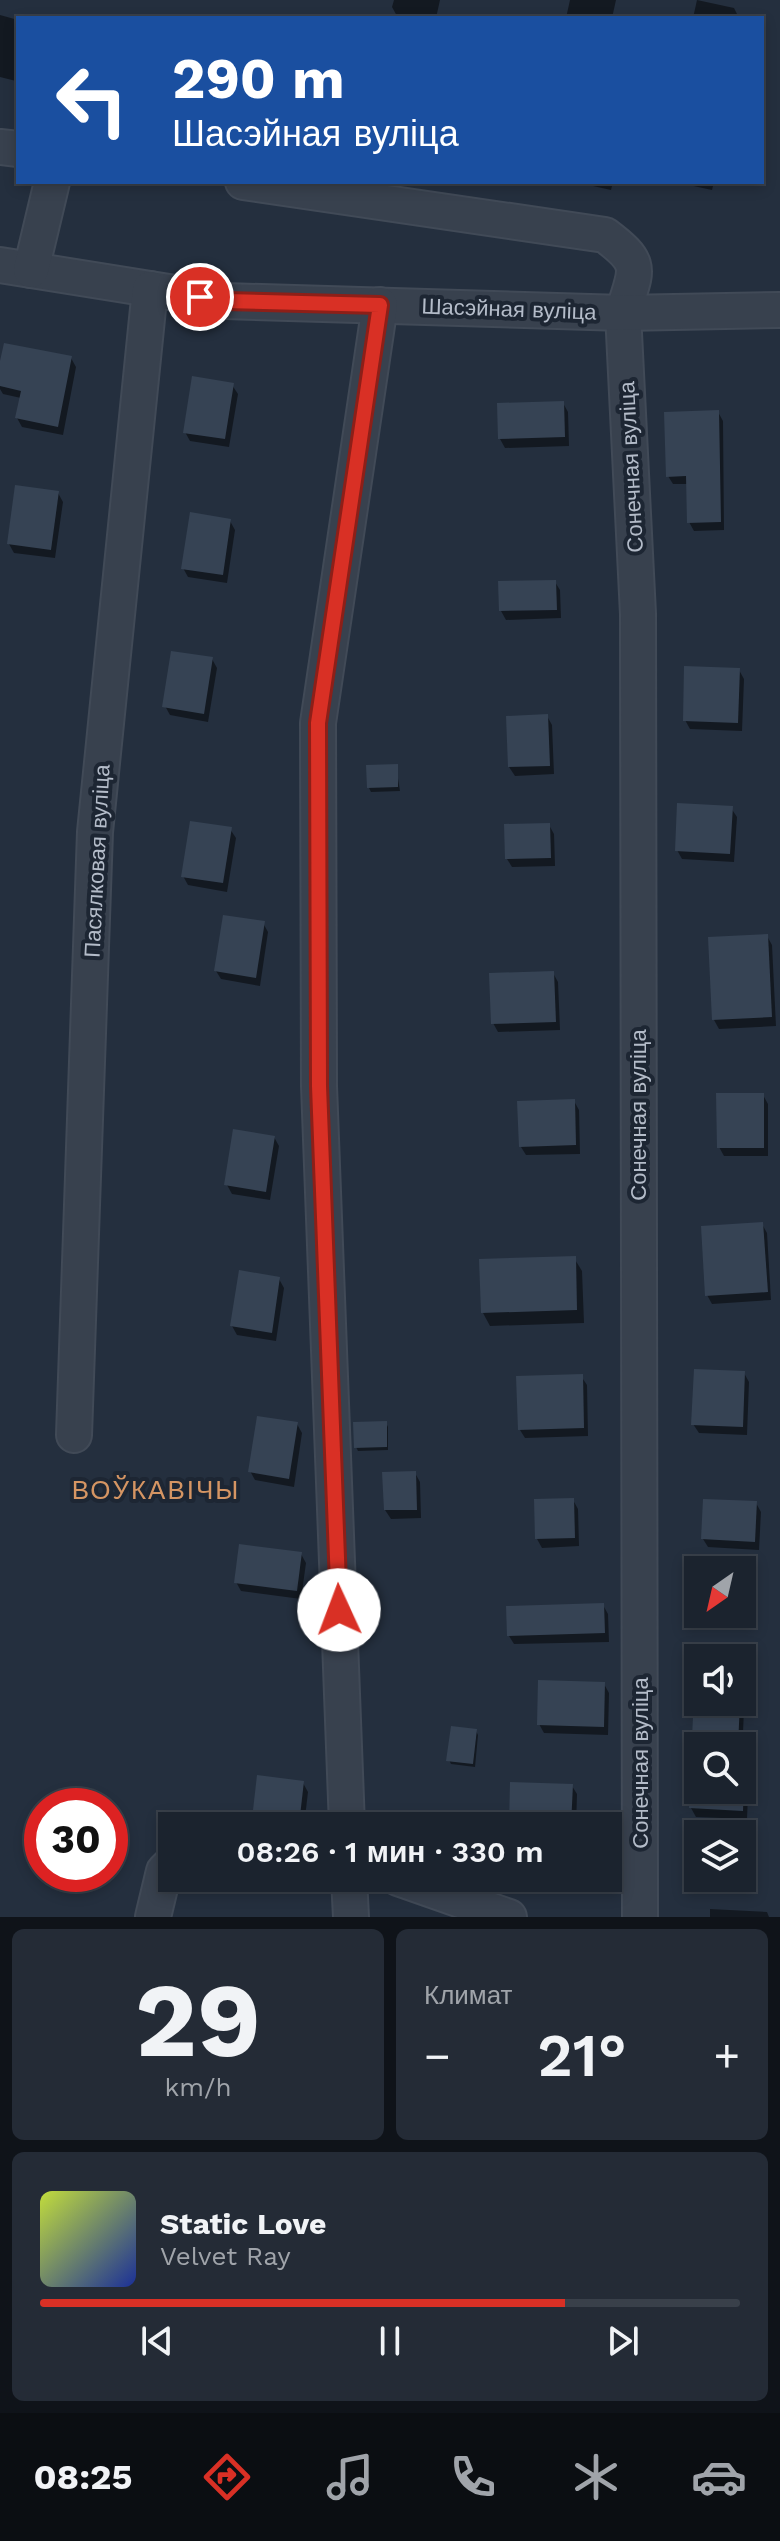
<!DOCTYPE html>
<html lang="ru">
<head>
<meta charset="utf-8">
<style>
  :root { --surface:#1b232e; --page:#242b36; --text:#f1f3f6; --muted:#a0a4aa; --line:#39404a; --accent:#d93025 }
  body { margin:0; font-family:"Work Sans",sans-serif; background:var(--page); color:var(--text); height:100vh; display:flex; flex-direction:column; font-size:30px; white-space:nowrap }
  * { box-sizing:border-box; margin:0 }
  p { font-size:26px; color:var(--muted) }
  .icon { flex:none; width:44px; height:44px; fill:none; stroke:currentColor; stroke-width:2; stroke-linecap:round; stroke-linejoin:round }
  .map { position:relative; height:1917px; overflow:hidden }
  .sheet { display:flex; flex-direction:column; gap:12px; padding:12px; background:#0f1319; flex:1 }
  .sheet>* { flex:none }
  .hud { position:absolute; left:16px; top:16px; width:748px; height:168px; border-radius:0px; box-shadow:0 4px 12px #0003,0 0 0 2px var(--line); background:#1a4fa0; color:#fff; overflow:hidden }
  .needle { width:52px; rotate:214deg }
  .controls { position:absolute; left:684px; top:1556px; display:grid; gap:16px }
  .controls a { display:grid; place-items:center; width:72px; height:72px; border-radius:0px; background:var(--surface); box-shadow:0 4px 12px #0003,0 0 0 2px var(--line); font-size:40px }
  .speed { position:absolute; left:24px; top:1788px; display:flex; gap:16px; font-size:40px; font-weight:700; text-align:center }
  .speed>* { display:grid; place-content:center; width:104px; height:104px; border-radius:50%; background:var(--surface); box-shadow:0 4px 12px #0003,0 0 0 2px var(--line); line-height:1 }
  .speed .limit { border:12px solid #d22; background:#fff; color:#111 }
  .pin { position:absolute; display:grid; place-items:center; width:68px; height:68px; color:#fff; margin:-34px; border:4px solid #fff; border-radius:50%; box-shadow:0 2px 8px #0007 }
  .me { position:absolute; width:88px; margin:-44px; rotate:358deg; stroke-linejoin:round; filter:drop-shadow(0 0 6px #0008) }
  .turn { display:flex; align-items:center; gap:28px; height:168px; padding:0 24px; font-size:36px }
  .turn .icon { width:104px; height:104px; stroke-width:2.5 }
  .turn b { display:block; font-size:56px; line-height:68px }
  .big { font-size:60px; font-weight:600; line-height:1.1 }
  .sheet .widget { flex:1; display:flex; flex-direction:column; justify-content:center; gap:12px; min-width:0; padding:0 28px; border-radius:12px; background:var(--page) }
  .sheet .dial { align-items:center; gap:0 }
  .dial b { font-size:104px; line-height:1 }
  .song { display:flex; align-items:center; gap:24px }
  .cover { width:96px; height:96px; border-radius:12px; background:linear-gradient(135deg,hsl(70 70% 55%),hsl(230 70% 35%)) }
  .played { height:8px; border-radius:4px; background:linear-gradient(90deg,var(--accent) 75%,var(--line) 75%) }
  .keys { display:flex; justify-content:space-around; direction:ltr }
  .heat { display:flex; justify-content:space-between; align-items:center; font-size:44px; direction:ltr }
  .sheet .tiles { flex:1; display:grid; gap:12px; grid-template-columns:1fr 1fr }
  .widget:last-child { grid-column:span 2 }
  .trip { position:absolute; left:158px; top:1812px; width:464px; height:80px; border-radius:0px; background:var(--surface); box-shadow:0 4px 12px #0003,0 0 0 2px var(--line); font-weight:600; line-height:80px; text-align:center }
  .menu { display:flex; height:128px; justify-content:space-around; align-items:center; background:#0b0e12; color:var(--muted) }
  .menu .icon { width:56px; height:56px }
  .menu .current { color:var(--accent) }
  .menu b { font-size:36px; color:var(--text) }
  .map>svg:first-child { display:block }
  .shadow { fill:#0007; fill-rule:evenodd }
  .building { fill:#364354 }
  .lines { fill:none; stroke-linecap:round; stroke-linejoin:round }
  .minor-casing { stroke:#414a57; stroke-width:38 }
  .minor { stroke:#38414e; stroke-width:34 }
  .route-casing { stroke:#8d1f18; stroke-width:20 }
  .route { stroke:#d93025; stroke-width:14 }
  .labels { text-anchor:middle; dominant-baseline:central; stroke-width:8; stroke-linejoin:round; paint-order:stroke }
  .street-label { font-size:22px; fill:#b4bcc9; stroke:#1d2633 }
  .quarter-label { font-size:26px; letter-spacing:2px; fill:#d59563; stroke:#1d2633 }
</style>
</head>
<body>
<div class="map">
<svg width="780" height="1917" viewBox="0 0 780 1917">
  <rect width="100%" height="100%" fill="#242f3e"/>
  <g class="shadow">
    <polygon points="394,0 440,0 436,18 397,16 392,7"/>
    <polygon points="570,0 616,0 612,18 566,18"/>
    <polygon points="697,0 734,8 739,18 693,18"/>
    <polygon points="0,15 18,20 18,70 16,81 0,77"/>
    <polygon points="575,182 613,182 611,190"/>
    <polygon points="675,182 714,182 712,190"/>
    <polygon points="71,358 76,367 63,435 22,427 17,418 21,398 3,394 0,389 0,372"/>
    <polygon points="232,385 238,394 229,447 190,441 185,432"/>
    <polygon points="563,403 568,412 569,446 505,448 500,439"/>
    <polygon points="718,412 723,421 724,530 694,531 689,522 688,484 673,484 668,476"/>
    <polygon points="58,493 63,502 55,558 14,553 9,544"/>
    <polygon points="230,521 235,530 227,583 188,577 183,568"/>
    <polygon points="555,582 560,590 561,618 506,620 501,611"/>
    <polygon points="212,659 217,668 208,722 170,715 165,706"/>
    <polygon points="739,670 744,679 742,731 690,729 685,720"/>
    <polygon points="547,716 552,725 554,774 515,776 509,767"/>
    <polygon points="396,766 400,791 371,792 369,788"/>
    <polygon points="731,808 737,817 734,862 682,859 677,850"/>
    <polygon points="549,825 554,834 555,866 512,867 507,859"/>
    <polygon points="230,829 236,838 227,892 188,885 183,876"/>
    <polygon points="263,923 268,932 260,986 221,979 216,971"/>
    <polygon points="767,936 772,945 776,1026 719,1029 714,1020"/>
    <polygon points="553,973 558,982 560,1030 498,1032 493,1023"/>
    <polygon points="763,1095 768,1104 768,1156 724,1156 719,1147"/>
    <polygon points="574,1101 579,1110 580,1154 526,1155 521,1147"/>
    <polygon points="274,1137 279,1146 270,1200 232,1194 227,1185"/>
    <polygon points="762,1224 767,1233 771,1300 712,1304 707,1295"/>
    <polygon points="574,1258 582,1271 584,1323 490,1326 483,1313"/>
    <polygon points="279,1279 284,1288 276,1341 237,1335 232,1326"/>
    <polygon points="744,1373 749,1382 747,1435 699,1433 693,1424"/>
    <polygon points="581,1376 587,1385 588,1436 525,1438 520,1430"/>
    <polygon points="386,1423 388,1427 388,1450 358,1451 356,1447"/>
    <polygon points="297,1424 302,1433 294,1487 255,1480 250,1471"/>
    <polygon points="415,1473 420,1482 421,1518 391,1519 385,1510"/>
    <polygon points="573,1500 578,1509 579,1546 542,1548 537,1539"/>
    <polygon points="756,1503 761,1512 759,1550 708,1547 703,1539"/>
    <polygon points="301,1554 306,1563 301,1599 241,1591 236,1582"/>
    <polygon points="603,1605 608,1614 609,1642 514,1644 509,1636"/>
    <path d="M698 1649 741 1651 746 1660 742 1757V1746H698V1790H742L744 1762 749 1771 747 1819 696 1817 691 1808ZM698 1658H742V1702H698Z"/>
    <polygon points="604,1684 609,1693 608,1735 544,1733 539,1724"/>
    <polygon points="476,1731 478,1735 475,1767 451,1764 449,1760"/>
    <polygon points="303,1783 308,1792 304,1826 258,1826 254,1818"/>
    <polygon points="572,1786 577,1794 576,1826 511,1826"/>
    <polygon points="710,1909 767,1912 769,1917 710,1917"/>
  </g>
  <g class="building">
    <polygon points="4,343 72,356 58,427 15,418 21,391 0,386 0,361"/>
    <polygon points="192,376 234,383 225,439 183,433"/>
    <polygon points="564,401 565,437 498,439 497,403"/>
    <polygon points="719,410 721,522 687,523 686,476 666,477 664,412"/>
    <polygon points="15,485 59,491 51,550 7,544"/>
    <polygon points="190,512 231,519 223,575 181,569"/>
    <polygon points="556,580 557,610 499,611 498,581"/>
    <polygon points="171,651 213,657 204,714 162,707"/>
    <polygon points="684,666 740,668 738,723 683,721"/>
    <polygon points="548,714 550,766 508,767 506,716"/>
    <polygon points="398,764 398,787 367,788 366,765"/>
    <polygon points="677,803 733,806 730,854 675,851"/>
    <polygon points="190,821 232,827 223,883 181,877"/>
    <polygon points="550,823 551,858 505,859 504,824"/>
    <polygon points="223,915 265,921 256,978 214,971"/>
    <polygon points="768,934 772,1017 712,1020 708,937"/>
    <polygon points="554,971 556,1022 491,1024 489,973"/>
    <polygon points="716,1093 764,1093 764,1148 717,1148"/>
    <polygon points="575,1099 576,1145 519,1147 517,1101"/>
    <polygon points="233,1129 275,1136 266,1192 224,1185"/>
    <polygon points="763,1222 768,1292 705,1296 701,1226"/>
    <polygon points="576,1256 577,1310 481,1313 479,1259"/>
    <polygon points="239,1270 280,1277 272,1333 230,1326"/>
    <polygon points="694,1369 745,1371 743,1427 691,1425"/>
    <polygon points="583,1374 584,1428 518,1430 516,1376"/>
    <polygon points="257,1416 298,1422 289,1479 248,1472"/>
    <polygon points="387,1421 387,1447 354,1448 353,1422"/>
    <polygon points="416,1471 417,1510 384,1510 382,1472"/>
    <polygon points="574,1498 575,1538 535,1539 534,1499"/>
    <polygon points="703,1499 757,1501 755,1542 701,1539"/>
    <polygon points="239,1544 302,1552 297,1591 234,1583"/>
    <polygon points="604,1603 605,1633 507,1636 506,1606"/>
    <polygon points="696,1647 742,1649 742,1658 698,1658 698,1702 740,1702 738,1746 698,1746 698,1790 742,1790 742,1760 745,1760 743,1811 689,1808"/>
    <polygon points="538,1680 605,1682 604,1727 537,1725"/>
    <polygon points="451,1726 477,1729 473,1764 446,1761"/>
    <polygon points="257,1775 304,1781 299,1825 252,1819"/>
    <polygon points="510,1782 573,1784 571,1826 509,1826"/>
  </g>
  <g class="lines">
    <g class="minor-casing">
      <g id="minor">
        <polyline points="0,147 18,149"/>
        <path d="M243 182 605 235C645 265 636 269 623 313L638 614 640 1917"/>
        <polyline points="0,265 225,301 623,313 780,310"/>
        <polyline points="31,270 52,182"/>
        <polyline points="74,1435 95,832 150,289"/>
        <polyline points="347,1826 319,1086 318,723 380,305"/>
        <polyline points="349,1878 351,1917"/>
        <polyline points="398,1878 509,1917"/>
        <polyline points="153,1917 164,1871 172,1863"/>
      </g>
    </g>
    <use href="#minor" class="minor"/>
  </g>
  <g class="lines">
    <g class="route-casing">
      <polyline id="route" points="200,297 225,301 380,305 318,723 319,1086 339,1610"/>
    </g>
    <use href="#route" class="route"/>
  </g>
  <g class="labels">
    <g class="street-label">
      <text transform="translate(509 309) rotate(2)">Шасэйная вуліца</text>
      <text transform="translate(631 467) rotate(-93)">Сонечная вуліца</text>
      <text transform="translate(97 861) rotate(-87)">Пасялковая вуліца</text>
      <text transform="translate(638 1115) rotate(-90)">Сонечная вуліца</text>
      <text transform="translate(640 1763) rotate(-90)">Сонечная вуліца</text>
    </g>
    <g class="quarter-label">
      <text x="156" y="1490">ВОЎКАВІЧЫ</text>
    </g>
  </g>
</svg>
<div class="controls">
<a><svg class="needle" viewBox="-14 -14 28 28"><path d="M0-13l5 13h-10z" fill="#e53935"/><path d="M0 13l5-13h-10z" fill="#a0a4aa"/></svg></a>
<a><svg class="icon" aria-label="sound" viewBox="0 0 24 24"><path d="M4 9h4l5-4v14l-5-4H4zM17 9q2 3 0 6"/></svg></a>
<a><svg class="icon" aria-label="search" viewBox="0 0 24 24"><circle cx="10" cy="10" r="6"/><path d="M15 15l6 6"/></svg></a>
<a><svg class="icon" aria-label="layers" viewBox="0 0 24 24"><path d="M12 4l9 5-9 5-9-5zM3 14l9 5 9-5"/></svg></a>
</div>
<div class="speed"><div class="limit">30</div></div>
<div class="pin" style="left:200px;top:297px;background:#d93025"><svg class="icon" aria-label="arrive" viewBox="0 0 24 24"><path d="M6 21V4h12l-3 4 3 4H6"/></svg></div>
<svg class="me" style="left:339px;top:1610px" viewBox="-20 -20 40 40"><circle r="19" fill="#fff"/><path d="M0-13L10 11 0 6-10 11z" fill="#d93025"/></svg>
<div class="trip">08:26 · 1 мин · 330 m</div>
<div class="hud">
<div class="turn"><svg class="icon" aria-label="left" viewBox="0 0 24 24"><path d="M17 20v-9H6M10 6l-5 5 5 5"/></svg><div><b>290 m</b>Шасэйная вуліца</div></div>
</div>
</div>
<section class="sheet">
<div class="tiles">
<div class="widget dial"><b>29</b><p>km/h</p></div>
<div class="widget"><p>Климат</p>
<div class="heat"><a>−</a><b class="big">21°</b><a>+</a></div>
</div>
<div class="widget">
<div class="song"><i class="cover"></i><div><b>Static Love</b><p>Velvet Ray</p></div></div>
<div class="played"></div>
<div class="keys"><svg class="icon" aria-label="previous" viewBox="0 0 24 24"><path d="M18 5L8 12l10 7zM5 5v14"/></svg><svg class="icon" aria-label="pause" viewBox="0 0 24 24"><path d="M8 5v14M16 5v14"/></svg><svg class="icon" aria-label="next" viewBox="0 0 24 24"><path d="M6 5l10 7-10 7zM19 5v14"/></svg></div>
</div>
</div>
</section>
<nav class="menu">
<b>08:25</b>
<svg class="icon current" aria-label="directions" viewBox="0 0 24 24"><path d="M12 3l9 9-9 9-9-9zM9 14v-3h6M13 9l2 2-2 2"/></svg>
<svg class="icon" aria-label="music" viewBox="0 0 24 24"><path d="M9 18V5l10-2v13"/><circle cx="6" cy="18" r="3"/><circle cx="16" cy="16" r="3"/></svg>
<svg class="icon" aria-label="phone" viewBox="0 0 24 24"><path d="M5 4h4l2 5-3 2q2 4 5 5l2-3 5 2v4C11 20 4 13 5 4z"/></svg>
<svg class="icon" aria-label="climate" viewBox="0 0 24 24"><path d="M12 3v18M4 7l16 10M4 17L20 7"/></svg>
<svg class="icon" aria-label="car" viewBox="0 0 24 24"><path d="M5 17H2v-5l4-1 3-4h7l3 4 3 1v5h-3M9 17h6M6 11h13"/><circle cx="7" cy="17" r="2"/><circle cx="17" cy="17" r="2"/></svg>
</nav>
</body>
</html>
